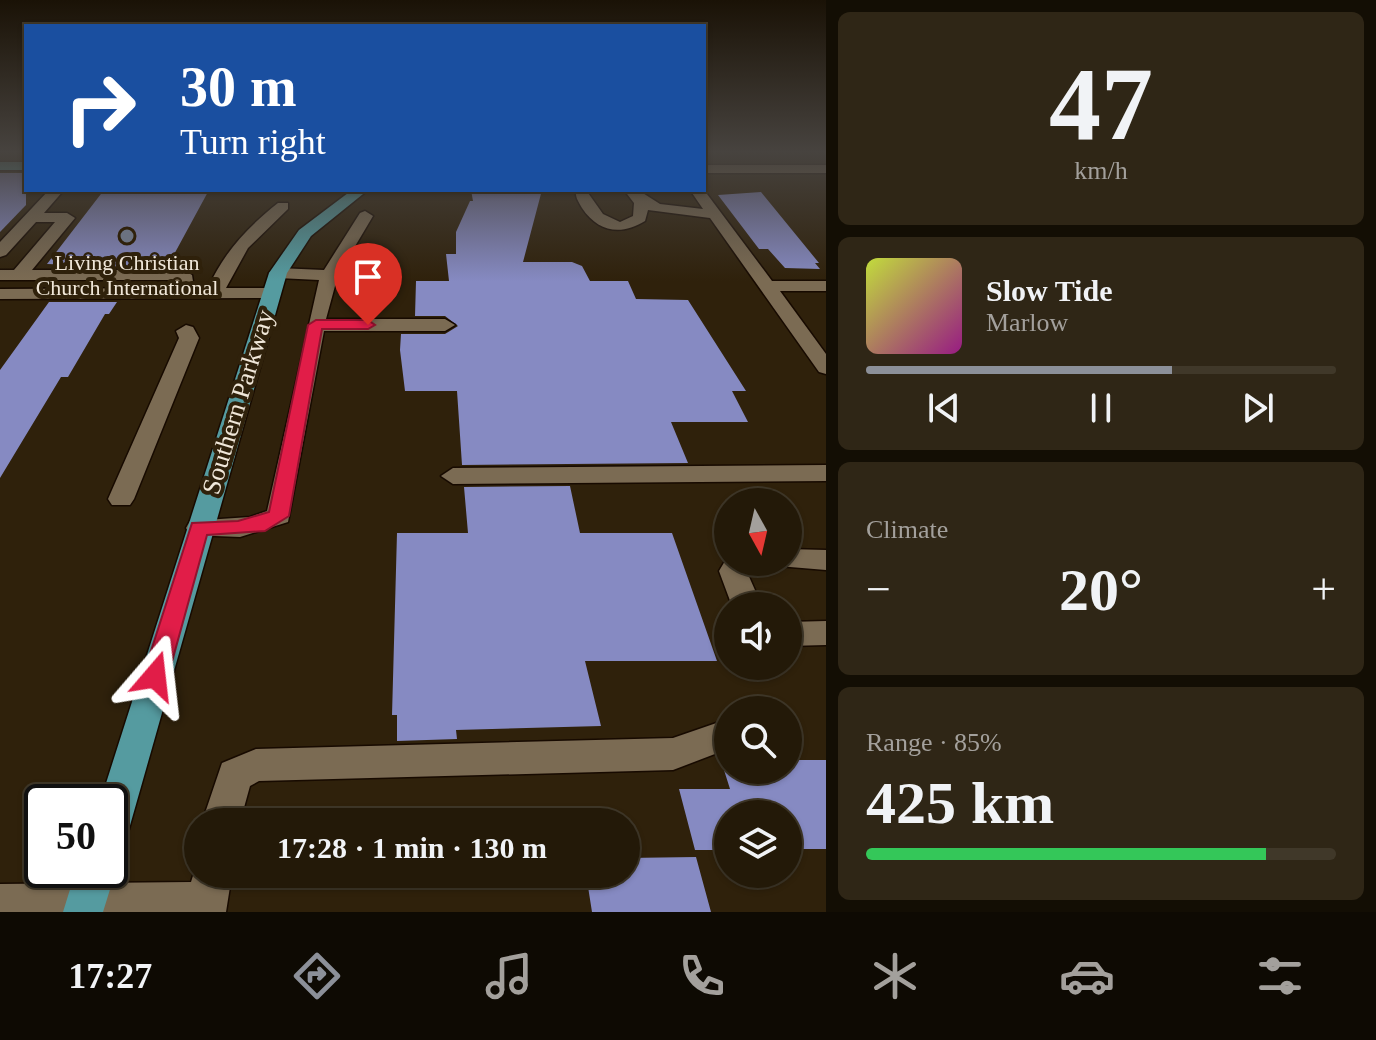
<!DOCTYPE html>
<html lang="en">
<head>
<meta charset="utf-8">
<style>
  :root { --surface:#231908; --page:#2f2616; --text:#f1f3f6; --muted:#a3a09c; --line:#403829; --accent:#8c9099 }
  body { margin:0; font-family:Georgia,serif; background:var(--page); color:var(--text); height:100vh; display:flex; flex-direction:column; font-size:30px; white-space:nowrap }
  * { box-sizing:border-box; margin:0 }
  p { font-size:26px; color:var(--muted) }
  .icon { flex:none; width:44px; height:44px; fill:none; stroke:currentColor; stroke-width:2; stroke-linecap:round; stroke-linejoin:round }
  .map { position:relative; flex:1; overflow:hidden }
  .drawer { display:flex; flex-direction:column; gap:12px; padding:12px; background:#130e04; width:550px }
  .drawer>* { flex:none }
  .banner { position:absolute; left:24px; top:24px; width:682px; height:168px; border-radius:0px; box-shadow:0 2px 6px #0004,0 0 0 2px var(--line); background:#1a4fa0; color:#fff; overflow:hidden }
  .needle { width:52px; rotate:172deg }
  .tools { position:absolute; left:714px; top:488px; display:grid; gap:16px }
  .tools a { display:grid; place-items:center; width:88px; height:88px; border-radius:50%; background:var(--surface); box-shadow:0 2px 6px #0004,0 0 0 2px var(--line); font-size:40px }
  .speed { position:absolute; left:24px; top:784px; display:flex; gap:16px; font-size:40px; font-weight:700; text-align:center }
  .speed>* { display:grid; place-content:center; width:104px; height:104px; border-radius:50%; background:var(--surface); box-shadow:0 2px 6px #0004,0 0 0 2px var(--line); line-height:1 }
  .speed .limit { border:4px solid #111; border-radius:12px; background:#fff; color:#111 }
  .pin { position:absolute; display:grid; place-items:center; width:68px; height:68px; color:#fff; margin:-82px -34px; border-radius:50% 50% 50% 0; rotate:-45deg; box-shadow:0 0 8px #0007 }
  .pin .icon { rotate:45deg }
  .me { position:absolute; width:88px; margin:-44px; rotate:17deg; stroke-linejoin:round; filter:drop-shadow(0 0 6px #0008) }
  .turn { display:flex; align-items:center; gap:28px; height:168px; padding:0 24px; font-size:36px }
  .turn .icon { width:104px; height:104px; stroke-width:2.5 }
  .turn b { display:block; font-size:56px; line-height:68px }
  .big { font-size:60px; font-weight:700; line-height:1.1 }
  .drawer .widget { flex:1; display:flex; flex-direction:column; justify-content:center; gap:12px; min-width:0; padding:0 28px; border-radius:12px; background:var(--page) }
  .drawer .dial { align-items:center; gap:0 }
  .dial b { font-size:104px; line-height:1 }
  .song { display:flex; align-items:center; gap:24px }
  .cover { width:96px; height:96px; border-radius:12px; background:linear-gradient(135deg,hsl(70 70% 55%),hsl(310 70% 35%)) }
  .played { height:8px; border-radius:4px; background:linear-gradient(90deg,var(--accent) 65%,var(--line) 65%) }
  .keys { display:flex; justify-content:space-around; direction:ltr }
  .heat { display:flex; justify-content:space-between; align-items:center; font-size:44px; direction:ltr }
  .charge { height:12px; border-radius:6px; background:linear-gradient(90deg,#34c759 85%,var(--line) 0) }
  .trip { position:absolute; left:184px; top:808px; width:456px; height:80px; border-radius:40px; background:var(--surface); box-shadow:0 2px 6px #0004,0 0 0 2px var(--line); font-weight:700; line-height:80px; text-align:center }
  .tabs { display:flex; height:128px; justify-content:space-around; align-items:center; background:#0e0a03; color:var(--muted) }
  .tabs .icon { width:56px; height:56px }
  .tabs .selected { color:var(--accent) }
  .tabs b { font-size:36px; color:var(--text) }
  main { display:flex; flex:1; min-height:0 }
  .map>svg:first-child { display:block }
  .building { fill:#868ac2 }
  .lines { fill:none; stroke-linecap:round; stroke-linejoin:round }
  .minor-casing { stroke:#170a00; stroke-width:3 }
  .major-casing { stroke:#170a00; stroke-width:3 }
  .minor { fill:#7b6b53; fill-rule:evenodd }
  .major { fill:#559ba0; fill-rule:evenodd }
  .route { fill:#e11d48; stroke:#92132f; stroke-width:2 }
  .worship-dot { fill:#6b7280; stroke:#2f210b; stroke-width:3 }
  .labels { text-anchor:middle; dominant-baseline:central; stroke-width:8; stroke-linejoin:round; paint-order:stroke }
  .far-poi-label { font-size:22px; fill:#f0e7d9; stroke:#2f210b }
  .street-label { font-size:26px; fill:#f0e7d9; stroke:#2f210b }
</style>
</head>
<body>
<main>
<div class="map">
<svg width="826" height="912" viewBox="0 0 826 912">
  <rect width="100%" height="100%" fill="#2f210b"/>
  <g class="building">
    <polygon points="0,173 26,173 26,205 0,232"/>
    <polygon points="104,190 209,190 171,260 142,260 138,267 47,264"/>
    <polygon points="471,190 542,190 523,262 572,262 582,266 590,281 628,281 636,299 688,300 746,391 732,391 748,422 671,422 688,463 462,465 457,391 405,391 400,350 401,334 445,334 458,326 445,316 415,316 416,281 449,281 446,254 456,254 456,232 470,201 473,201"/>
    <polygon points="761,192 819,263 815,263 820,269 785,268 768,249 759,249 718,195"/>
    <polygon points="49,302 117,302 109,314 105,314 68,377 61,377 0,478 0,370"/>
    <polygon points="570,486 580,533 672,533 717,661 585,661 601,726 456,730 457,739 397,741 397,715 392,715 397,533 468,533 464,487"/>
    <polygon points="788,760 826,760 826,849 788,849 788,814 728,814 728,850 695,850 679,789 730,789 724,770 788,770"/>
    <polygon points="696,857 711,912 592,912 586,874 626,874 626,858"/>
  </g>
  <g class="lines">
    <g class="minor-casing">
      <g id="minor">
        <rect x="704" y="165" width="122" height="8"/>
        <path d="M49 190H64L44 213H67L75 218 32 270H183L192 275 194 288H208C224 252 248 227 278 203H288V209L248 248 226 288H271L280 293 271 298 0 299V289L176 288 175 280H0V270H14L55 222H36L6 255 0 257V242Z"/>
        <path d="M576 190H586L603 214 620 222 633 216 634 203 624 190H638L660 204 703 209 690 190H704L772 281H826V291H780L826 354V374L819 372 710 218 648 210 645 221C621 236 598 232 582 208 578 201 575 197 576 190Z"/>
        <polygon points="365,211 373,216 338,275 326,319 445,319 455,325 445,331 324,331 288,522 240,537 190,535 186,528 190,521 250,517 267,511 319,280 278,278 269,273 278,268 324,270 360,213"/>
        <polygon points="186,325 193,327 199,338 134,499 130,505 112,505 108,499 179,338 176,331"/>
        <polygon points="826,465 826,481 453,484 441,476 453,468"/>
        <polygon points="788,549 826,550 826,570 778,566 776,562 788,562"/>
        <polygon points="728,556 728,562 753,562 747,572 762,606 732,606 719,571"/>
        <polygon points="826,621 826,645 788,646 788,622"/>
        <polygon points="728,719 728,749 673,770 259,781 250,786 240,822 202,822 222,763 256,749 673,738"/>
        <polygon points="198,860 198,874 232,874 226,912 0,912 0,884 191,882"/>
      </g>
    </g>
    <g class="major-casing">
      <g id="major">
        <rect x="0" y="162" width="26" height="8"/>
        <polygon points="352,190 368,190 311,236 287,273 129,829 123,842 110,848 110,802 100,802 269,273 299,230"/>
        <polygon points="110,856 116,870 103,912 63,912 76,870 110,870"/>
      </g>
    </g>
    <use href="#minor" class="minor"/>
    <use href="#major" class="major"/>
  </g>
  <linearGradient id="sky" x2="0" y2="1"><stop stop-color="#1a1206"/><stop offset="0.54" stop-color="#47433f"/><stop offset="1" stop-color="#47433f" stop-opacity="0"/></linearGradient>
  <rect width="826" height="281" fill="url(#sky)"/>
  <polygon class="route" points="316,320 368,320 375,325 368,329 322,329 289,516 265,531 207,535 168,676 164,683 155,686 147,683 143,676 192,523 238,521 269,512 308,325"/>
  <circle class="worship-dot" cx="127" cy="236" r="8"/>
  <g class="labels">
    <g class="far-poi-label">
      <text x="127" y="262">Living Christian<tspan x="127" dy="25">Church International</tspan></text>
    </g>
    <g class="street-label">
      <text transform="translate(238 402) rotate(-73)">Southern Parkway</text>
    </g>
  </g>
</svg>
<div class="tools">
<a><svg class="needle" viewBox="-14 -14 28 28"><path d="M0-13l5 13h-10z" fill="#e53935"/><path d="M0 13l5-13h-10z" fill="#a3a09c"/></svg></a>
<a><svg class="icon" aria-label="sound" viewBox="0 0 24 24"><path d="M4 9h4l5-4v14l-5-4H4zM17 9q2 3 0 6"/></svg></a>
<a><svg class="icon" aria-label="search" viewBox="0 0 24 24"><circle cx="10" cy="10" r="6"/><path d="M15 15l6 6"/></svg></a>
<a><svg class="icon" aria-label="layers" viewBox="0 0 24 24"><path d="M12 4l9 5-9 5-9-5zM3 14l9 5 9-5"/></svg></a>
</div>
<div class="speed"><div class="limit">50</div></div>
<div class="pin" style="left:368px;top:325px;background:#d93025"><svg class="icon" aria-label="arrive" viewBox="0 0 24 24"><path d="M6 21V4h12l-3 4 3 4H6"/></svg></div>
<svg class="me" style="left:155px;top:676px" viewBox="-20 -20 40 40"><path d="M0-17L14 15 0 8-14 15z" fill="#e11d48" stroke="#fff" stroke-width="4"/></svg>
<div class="trip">17:28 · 1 min · 130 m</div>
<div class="banner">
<div class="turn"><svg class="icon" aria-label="right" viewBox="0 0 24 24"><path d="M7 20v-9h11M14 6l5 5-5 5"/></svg><div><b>30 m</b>Turn right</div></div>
</div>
</div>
<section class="drawer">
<div class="widget dial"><b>47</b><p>km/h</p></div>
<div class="widget">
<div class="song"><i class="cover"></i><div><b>Slow Tide</b><p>Marlow</p></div></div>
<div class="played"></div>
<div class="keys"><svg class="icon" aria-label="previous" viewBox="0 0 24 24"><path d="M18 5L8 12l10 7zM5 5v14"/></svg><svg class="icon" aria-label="pause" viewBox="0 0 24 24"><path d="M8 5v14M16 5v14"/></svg><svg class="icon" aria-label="next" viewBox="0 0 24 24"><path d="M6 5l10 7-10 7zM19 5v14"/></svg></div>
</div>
<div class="widget"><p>Climate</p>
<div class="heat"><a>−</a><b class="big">20°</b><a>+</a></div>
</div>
<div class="widget"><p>Range · 85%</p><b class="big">425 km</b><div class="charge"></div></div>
</section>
</main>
<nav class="tabs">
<b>17:27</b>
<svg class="icon selected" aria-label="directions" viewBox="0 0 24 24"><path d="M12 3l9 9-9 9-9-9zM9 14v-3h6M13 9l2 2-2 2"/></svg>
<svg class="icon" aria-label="music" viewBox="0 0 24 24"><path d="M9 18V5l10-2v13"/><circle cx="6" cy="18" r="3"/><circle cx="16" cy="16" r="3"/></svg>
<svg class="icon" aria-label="phone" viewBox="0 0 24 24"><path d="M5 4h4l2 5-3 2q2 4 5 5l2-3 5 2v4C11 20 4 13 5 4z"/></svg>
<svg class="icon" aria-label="climate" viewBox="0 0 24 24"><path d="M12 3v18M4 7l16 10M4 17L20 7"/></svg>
<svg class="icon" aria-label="car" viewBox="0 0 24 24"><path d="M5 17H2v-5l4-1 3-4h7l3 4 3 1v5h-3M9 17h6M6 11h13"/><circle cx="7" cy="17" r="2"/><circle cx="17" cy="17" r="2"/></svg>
<svg class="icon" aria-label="filters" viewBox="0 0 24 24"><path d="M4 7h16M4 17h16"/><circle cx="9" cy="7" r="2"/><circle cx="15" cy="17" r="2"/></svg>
</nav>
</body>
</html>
